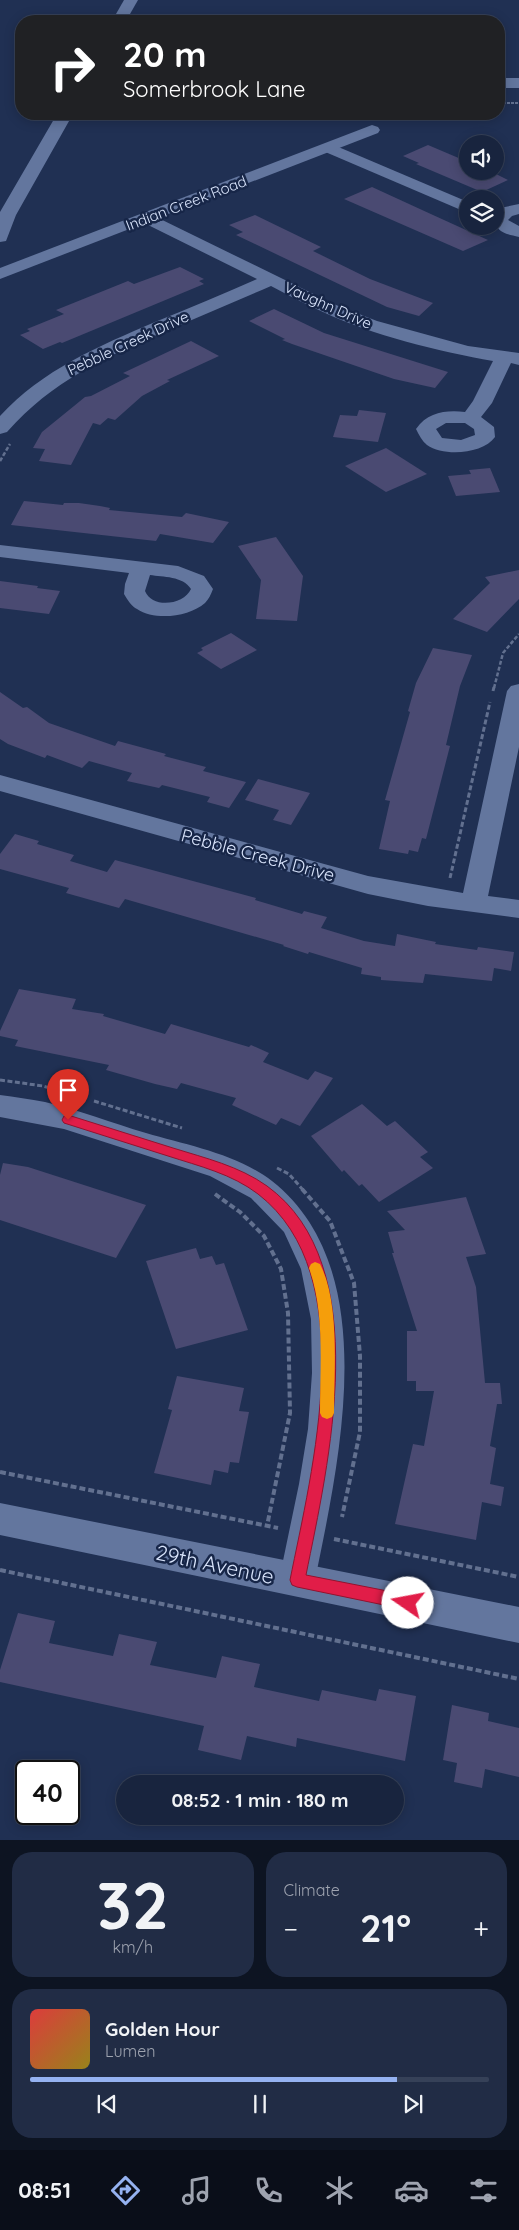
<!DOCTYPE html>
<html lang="en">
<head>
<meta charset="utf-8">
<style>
  :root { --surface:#18243e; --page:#212c45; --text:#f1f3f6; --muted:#9fa4b0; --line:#364158; --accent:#95b2f1 }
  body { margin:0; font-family:Quicksand,sans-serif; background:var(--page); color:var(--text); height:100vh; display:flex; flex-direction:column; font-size:19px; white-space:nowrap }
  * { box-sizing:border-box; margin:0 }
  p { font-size:16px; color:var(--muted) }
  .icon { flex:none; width:28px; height:28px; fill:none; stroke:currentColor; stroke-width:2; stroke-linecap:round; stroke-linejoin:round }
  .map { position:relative; height:1840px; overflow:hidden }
  .side { display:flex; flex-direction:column; gap:12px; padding:12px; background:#0d1422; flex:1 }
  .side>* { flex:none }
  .banner { position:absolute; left:15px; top:15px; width:490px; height:105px; border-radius:20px; box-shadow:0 2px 12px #0003,0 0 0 1px var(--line); background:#202124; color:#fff; overflow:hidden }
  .tools { position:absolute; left:459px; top:135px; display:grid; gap:10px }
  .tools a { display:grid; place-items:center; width:45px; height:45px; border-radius:50%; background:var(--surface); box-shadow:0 2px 12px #0003,0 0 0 1px var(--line); font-size:25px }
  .speed { position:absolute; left:15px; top:1760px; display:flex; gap:10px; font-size:25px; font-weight:700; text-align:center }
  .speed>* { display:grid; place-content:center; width:65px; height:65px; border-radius:50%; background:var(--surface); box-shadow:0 2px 12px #0003,0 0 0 1px var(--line); line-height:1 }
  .speed .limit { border:2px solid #111; border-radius:8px; background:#fff; color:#111 }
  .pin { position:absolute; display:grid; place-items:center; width:42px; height:42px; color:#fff; margin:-51px -21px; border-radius:50% 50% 50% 0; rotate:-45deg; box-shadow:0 0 5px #0007 }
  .pin .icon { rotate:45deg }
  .me { position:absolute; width:55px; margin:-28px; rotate:282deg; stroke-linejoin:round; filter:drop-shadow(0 0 4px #0008) }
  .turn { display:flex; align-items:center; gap:18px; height:105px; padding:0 25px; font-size:22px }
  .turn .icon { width:65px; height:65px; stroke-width:2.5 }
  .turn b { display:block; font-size:35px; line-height:42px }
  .big { font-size:38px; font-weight:800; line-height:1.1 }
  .side .tile { flex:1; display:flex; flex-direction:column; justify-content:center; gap:8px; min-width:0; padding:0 18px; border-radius:20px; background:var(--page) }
  .side .dial { align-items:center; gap:0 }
  .dial b { font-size:65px; line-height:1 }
  .song { display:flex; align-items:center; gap:15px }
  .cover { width:60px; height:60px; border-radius:8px; background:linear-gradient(135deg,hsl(0 70% 55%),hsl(50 70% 35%)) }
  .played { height:5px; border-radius:2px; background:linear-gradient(90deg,var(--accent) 80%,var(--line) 80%) }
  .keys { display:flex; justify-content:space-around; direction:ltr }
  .heat { display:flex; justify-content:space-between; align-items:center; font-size:28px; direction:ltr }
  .side .tiles { flex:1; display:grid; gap:12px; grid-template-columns:1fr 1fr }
  .tile:last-child { grid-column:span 2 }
  .trip { position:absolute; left:116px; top:1775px; width:288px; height:50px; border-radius:25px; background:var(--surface); box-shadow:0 2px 12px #0003,0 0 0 1px var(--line); font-weight:800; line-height:50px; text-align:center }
  .tab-bar { display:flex; height:80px; justify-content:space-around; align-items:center; background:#0a0e19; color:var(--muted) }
  .tab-bar .icon { width:35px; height:35px }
  .tab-bar .on { color:var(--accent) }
  .tab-bar b { font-size:22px; color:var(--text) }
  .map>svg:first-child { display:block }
  .building { fill:#4a4a72 }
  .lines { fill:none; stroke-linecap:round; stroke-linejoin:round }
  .path-far3 { stroke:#62708f; stroke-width:2; stroke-dasharray:3 1; stroke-linecap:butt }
  .path-far2 { stroke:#62708f; stroke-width:2.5; stroke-dasharray:4 2; stroke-linecap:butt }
  .path-far1 { stroke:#62708f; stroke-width:3; stroke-dasharray:5 2.5; stroke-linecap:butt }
  .path { stroke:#62708f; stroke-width:4; stroke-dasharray:6 3; stroke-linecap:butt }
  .minor { fill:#63769e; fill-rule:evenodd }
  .tertiary { fill:#63769e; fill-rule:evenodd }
  .route { fill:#e11d48; stroke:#92132f }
  .slow { fill:#f59e0b }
  .labels { text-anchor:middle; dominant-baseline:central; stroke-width:5; stroke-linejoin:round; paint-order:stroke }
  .far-street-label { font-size:15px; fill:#d9e4fb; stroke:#172648 }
  .street-label { font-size:18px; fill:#d9e4fb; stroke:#172648 }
  .near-street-label { font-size:21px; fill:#d9e4fb; stroke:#172648 }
</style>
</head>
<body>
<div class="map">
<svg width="519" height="1840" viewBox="0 0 519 1840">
  <rect width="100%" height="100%" fill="#203053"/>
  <g class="building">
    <polygon points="428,145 468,162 468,171 490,171 508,180 482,192 416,164 419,163 403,156"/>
    <polygon points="372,187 433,215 488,240 463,251 344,199"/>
    <polygon points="255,215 321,247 313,251 370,279 433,303 419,316 387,307 236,235 243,232 229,225"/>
    <polygon points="180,267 204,279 199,281 204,284 62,343 60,342 43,349 20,335 30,331 27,329 64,314 56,310 128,281 134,284"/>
    <polygon points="274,309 324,333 448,372 435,388 394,379 292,344 282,340 285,339 249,321"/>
    <polygon points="191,341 219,356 167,380 170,381 142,396 115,420 108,418 100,425 93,423 71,465 39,461 45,449 33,448 42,432 74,406 85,397 91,396 130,376 123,373"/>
    <polygon points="359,410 386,413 378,442 333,437 340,415 357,416"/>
    <polygon points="386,448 427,474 386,492 345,466"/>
    <polygon points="490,468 500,492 456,496 448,476 471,474 469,470"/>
    <polygon points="24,501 63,505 64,503 79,503 100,506 110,508 109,510 182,517 186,513 229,522 213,543 160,534 156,541 11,525"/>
    <polygon points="276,537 303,576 297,621 256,619 261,580 238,546"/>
    <polygon points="519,570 519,599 487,632 453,619 490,583 485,577"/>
    <polygon points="0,581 38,586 37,588 60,591 49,614 0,608"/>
    <polygon points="231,633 257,650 221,669 197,653 203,650 201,648"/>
    <polygon points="433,648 472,655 460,686 446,745 450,746 426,839 422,838 418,852 409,850 408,854 379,849 390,801 385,800 410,712 408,711 416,683"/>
    <polygon points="0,692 23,708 27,707 49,723 115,746 118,741 166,754 164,756 206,767 203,771 246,782 229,808 207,802 210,797 162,785 159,788 127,781 132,773 89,761 82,768 47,755 45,758 8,744 0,739"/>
    <polygon points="258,779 310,793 291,825 273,820 279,810 245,800"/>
    <polygon points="15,834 39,841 37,844 74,855 70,861 107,872 115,860 256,898 255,900 302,914 304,911 327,917 321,928 364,941 395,946 397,934 436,942 435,944 477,950 478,947 514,952 511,971 494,968 492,981 425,974 423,983 381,980 381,977 361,974 362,968 309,952 308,954 283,946 284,945 125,899 119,908 66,893 69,888 0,869 0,854"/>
    <polygon points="19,989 76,999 72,1009 104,1014 103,1016 165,1034 171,1024 249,1047 251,1045 269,1053 263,1062 308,1080 315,1071 333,1078 300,1126 281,1118 276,1125 232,1105 236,1098 181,1083 177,1089 155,1084 106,1070 109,1065 15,1046 18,1040 0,1036 0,1031"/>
    <polygon points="362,1104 387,1126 395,1121 428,1152 420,1157 433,1168 379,1202 362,1184 359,1186 344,1170 342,1172 311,1136"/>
    <polygon points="3,1163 28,1167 146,1205 116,1258 0,1220 0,1175"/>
    <polygon points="466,1197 486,1254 466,1257 476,1287 485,1383 500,1383 502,1404 497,1404 490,1446 496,1448 490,1484 504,1487 501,1506 482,1502 476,1540 395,1524 413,1444 424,1446 434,1391 416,1391 416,1381 407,1381 407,1331 417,1331 392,1253 394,1253 388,1232 405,1230 387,1211"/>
    <polygon points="196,1248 200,1259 212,1256 216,1265 224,1263 248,1330 176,1349 146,1261"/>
    <polygon points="177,1376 244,1388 239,1411 249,1412 239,1463 230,1462 228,1473 214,1470 211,1485 154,1473 172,1410 168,1409"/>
    <polygon points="18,1613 55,1621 49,1643 113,1656 119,1634 157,1642 150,1665 216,1678 222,1656 260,1664 254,1687 319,1701 322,1690 376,1701 379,1689 416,1696 405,1761 297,1738 296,1747 247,1736 241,1760 198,1750 204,1726 0,1682 0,1670"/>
    <polygon points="452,1705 489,1713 488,1721 519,1728 519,1777 485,1769 482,1788 454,1782 457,1763 443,1760"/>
  </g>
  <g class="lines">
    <polyline class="path-far3" points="499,103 519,103"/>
    <g class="path-far2">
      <polyline points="0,461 10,444"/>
      <polyline points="494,688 503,653 519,634"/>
    </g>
    <g class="path-far1">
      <polyline points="493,691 494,687"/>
      <polyline points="450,878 490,702"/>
      <polyline points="0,1080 43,1086 67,1093"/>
      <polyline points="94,1101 182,1128"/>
      <polyline points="277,1168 289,1174 303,1190"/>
    </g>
    <g class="path">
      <polyline points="302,1189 330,1221 354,1283 360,1356 360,1432 342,1517"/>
      <polyline points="215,1194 240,1212 264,1236 281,1269 288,1313 290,1413 267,1526"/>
      <polyline points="0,1472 278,1528"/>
      <polyline points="334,1539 519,1577"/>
      <polyline points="0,1570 519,1679"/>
    </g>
    <g class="minor">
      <polygon points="329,143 468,202 468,213 323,151 321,148 323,145"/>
      <path d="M519 204V214L512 216 508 220 519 226V237C502 233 495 232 495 214L500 208Z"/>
      <path d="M148 213 336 305 377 321 468 346 519 353V365L511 363 492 403 481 417 494 427 495 437C483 454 444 457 427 445 422 441 419 435 416 429 428 412 446 410 465 412L473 401 493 361C441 352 371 335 323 312 305 304 288 295 271 286 236 301 201 316 166 331 105 357 52 381 7 432L0 434V416C42 370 99 346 155 322 189 308 223 294 257 279L142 222 140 218 142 214ZM446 423H465L474 429 475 435 461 440 442 438 436 429Z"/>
      <path d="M0 545 178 566 204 576 213 589C211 594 209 599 205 603 189 617 155 621 137 609 132 607 127 599 124 594L125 584 129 573 0 557ZM150 575C163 577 183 576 191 589 184 605 152 609 145 591Z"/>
      <polygon points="519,684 519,747 488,896 519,900 519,918 428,906 368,894 0,791 0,775 368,876 463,893 507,691 511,686"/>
      <path d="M0 1095C15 1097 30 1099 45 1102 79 1110 112 1123 146 1133 187 1145 237 1154 272 1181 384 1269 339 1461 315 1580L309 1592 297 1596 285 1592 279 1580 299 1484 308 1429 312 1373 311 1319 301 1269 284 1232 251 1198 210 1176 64 1129 0 1117Z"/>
    </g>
    <g class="tertiary">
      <polygon points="124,0 138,0 126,21 112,21"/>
      <rect x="499" y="78" width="20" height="10"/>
      <polygon points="57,114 73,114 16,215 6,241 0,242 0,212"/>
      <polygon points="372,125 378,127 380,130 378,133 0,279 0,268"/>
      <polygon points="0,1503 519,1607 519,1643 0,1535"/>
    </g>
  </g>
  <path class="route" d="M68 1115C103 1126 138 1137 173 1148 205 1158 239 1166 267 1186 376 1265 328 1465 306 1575L408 1595 414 1598 416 1603 414 1608 408 1610 297 1587 292 1585 290 1580C312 1470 363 1275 258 1194 232 1174 199 1166 168 1156 133 1145 99 1134 64 1123L62 1120 64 1116Z"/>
  <path class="slow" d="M315 1262 320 1264C340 1303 334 1369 334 1413L332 1417 327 1419 322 1417 320 1413C320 1365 325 1313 309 1268L311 1264Z"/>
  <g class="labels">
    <g class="far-street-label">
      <text transform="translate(186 203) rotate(-21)">Indian Creek Road</text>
      <text transform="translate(328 305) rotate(24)">Vaughn Drive</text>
      <text transform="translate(128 343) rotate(-25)">Pebble Creek Drive</text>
    </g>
    <g class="street-label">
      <text transform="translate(258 855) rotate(15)">Pebble Creek Drive</text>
    </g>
    <g class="near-street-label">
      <text transform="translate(215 1564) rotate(12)">29th Avenue</text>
    </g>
  </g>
</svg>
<div class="tools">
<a><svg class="icon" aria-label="sound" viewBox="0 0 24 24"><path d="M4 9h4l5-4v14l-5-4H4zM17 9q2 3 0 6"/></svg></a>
<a><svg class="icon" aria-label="layers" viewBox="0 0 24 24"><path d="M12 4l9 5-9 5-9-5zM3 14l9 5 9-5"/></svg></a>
</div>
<div class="speed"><div class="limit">40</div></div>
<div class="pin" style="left:68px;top:1120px;background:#d93025"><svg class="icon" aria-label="arrive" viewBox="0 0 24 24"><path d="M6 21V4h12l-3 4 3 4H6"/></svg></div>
<svg class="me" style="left:408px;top:1603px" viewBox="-20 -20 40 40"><circle r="19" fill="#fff"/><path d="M0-13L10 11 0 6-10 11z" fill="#e11d48"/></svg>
<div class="trip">08:52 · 1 min · 180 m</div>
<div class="banner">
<div class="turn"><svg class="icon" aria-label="right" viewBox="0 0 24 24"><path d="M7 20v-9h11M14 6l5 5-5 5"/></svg><div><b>20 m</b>Somerbrook Lane</div></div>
</div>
</div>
<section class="side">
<div class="tiles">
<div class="tile dial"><b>32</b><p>km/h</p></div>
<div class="tile"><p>Climate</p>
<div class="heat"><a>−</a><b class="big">21°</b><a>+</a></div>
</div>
<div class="tile">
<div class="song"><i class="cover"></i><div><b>Golden Hour</b><p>Lumen</p></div></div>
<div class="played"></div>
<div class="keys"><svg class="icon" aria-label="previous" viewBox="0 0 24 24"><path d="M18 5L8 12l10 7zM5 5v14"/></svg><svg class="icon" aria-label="pause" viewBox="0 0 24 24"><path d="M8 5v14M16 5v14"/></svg><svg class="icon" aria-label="next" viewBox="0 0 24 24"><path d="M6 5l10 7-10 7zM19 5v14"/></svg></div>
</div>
</div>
</section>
<nav class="tab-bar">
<b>08:51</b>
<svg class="icon on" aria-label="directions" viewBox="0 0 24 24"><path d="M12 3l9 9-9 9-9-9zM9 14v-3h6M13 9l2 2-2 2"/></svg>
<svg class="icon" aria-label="music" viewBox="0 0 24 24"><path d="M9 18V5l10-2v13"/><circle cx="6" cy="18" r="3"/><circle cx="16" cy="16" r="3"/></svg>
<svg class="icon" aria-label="phone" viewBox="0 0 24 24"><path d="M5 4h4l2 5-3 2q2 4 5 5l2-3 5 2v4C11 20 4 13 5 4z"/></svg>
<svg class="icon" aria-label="climate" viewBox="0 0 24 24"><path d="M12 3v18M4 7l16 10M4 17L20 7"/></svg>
<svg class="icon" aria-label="car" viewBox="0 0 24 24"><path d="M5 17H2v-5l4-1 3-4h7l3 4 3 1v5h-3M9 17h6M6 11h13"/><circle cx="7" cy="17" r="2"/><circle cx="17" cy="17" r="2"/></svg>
<svg class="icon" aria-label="filters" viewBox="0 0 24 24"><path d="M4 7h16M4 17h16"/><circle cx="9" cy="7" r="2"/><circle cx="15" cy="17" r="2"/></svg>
</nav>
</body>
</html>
